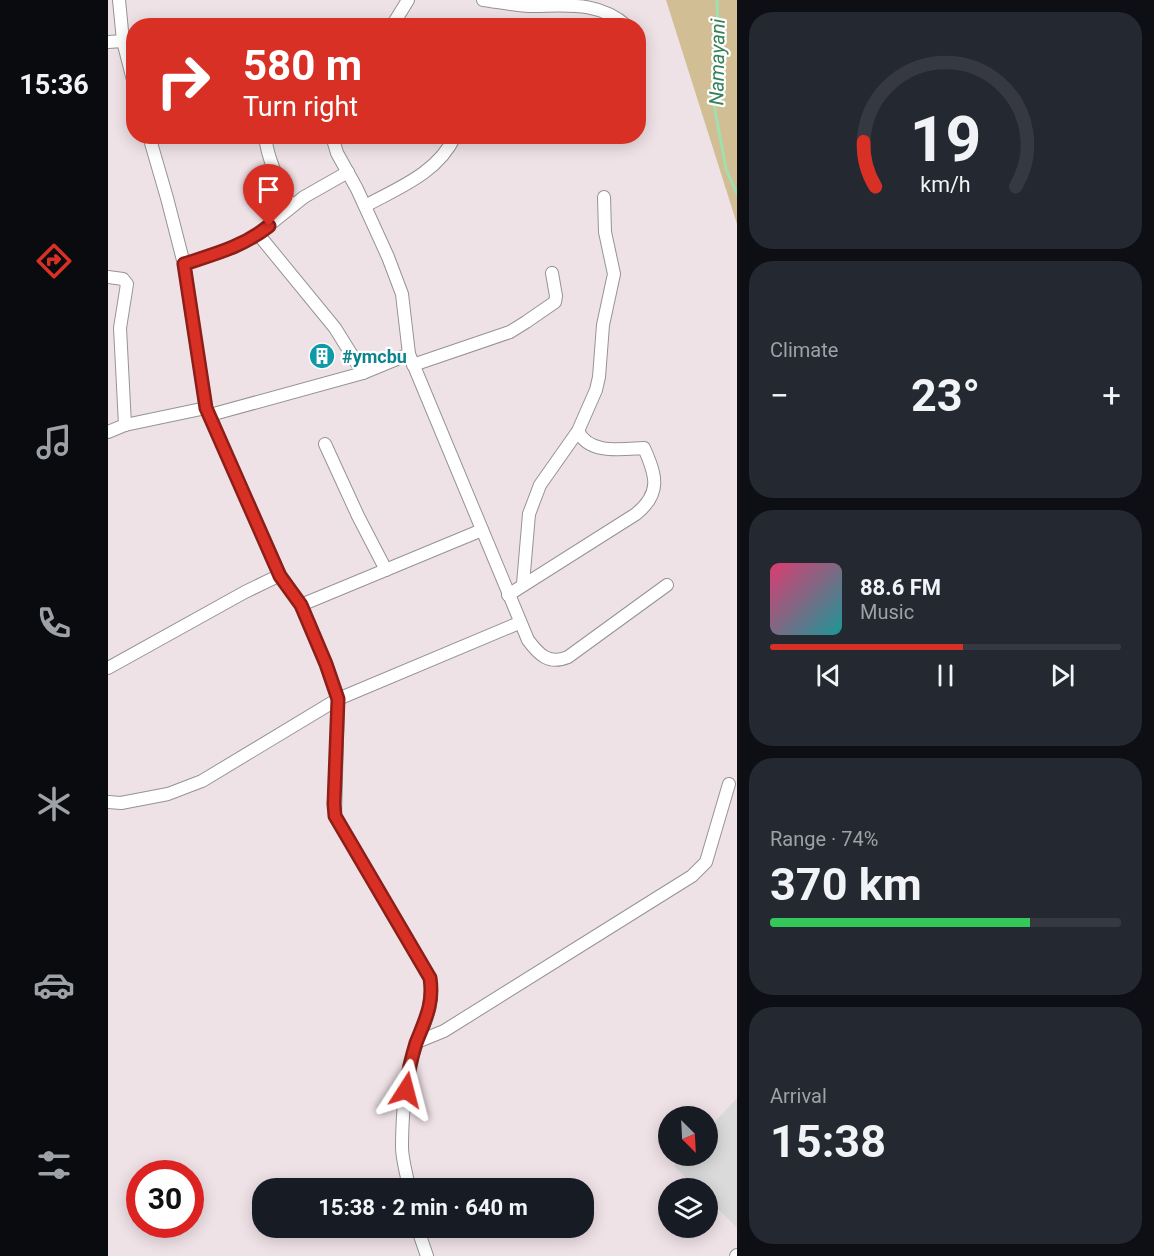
<!DOCTYPE html>
<html lang="en">
<head>
<meta charset="utf-8">
<style>
  :root { --surface:#171b24; --page:#242831; --text:#f1f3f6; --muted:#9ea1a6; --line:#363941; --accent:#d93025 }
  body { margin:0; font-family:Roboto,sans-serif; background:var(--page); color:var(--text); height:100vh; display:flex; flex-direction:column; font-size:22px; white-space:nowrap }
  * { box-sizing:border-box; margin:0 }
  p { font-size:20px; color:var(--muted) }
  .icon { flex:none; width:33px; height:33px; fill:none; stroke:currentColor; stroke-width:2; stroke-linecap:round; stroke-linejoin:round }
  .map { position:relative; flex:1; overflow:hidden }
  .side { display:flex; flex-direction:column; gap:12px; padding:12px; background:#0d0f14; width:417px }
  .side>* { flex:none }
  .banner { position:absolute; left:18px; top:18px; width:520px; height:126px; border-radius:24px; box-shadow:0 3px 15px #0003; background:#d93025; color:#fff; overflow:hidden }
  .needle { width:39px; rotate:156deg }
  .buttons { position:absolute; left:550px; top:1106px; display:grid; gap:12px }
  .buttons a { display:grid; place-items:center; width:60px; height:60px; border-radius:50%; background:var(--surface); box-shadow:0 3px 15px #0003; font-size:30px }
  .speed { position:absolute; left:18px; top:1160px; display:flex; gap:12px; font-size:30px; font-weight:700; text-align:center }
  .speed>* { display:grid; place-content:center; width:78px; height:78px; border-radius:50%; background:var(--surface); box-shadow:0 3px 15px #0003; line-height:1 }
  .speed .limit { border:9px solid #d22; background:#fff; color:#111 }
  .pin { position:absolute; display:grid; place-items:center; width:51px; height:51px; color:#fff; margin:-62px -26px; border-radius:50% 50% 50% 0; rotate:-45deg; box-shadow:0 0 6px #0007 }
  .pin .icon { rotate:45deg }
  .me { position:absolute; width:66px; margin:-33px; rotate:9deg; stroke-linejoin:round; filter:drop-shadow(0 0 4px #0008) }
  .turn { display:flex; align-items:center; gap:21px; height:126px; padding:0 18px; font-size:27px }
  .turn .icon { width:78px; height:78px; stroke-width:2.5 }
  .turn b { display:block; font-size:42px; line-height:51px }
  .big { font-size:45px; font-weight:700; line-height:1.1 }
  .side .card { flex:1; display:flex; flex-direction:column; justify-content:center; gap:9px; min-width:0; padding:0 21px; border-radius:24px; background:var(--page) }
  .side .dial { align-items:center; gap:0 }
  .dial svg { height:156px; overflow:visible; fill:none; stroke:var(--line); stroke-width:7; stroke-linecap:round; text-anchor:middle }
  .dial text { fill:var(--text); stroke:none }
  .song { display:flex; align-items:center; gap:18px }
  .cover { width:72px; height:72px; border-radius:9px; background:linear-gradient(135deg,hsl(340 70% 55%),hsl(180 70% 35%)) }
  .played { height:6px; border-radius:3px; background:linear-gradient(90deg,var(--accent) 55%,var(--line) 55%) }
  .keys { display:flex; justify-content:space-around; direction:ltr }
  .heat { display:flex; justify-content:space-between; align-items:center; font-size:33px; direction:ltr }
  .charge { height:9px; border-radius:4px; background:linear-gradient(90deg,#34c759 74%,var(--line) 0) }
  .trip { position:absolute; left:144px; top:1178px; width:342px; height:60px; border-radius:24px; background:var(--surface); box-shadow:0 3px 15px #0003; font-weight:700; line-height:60px; text-align:center }
  main { display:flex; flex:1; min-height:0 }
  .tab-bar { display:flex; flex-direction:column; width:108px; justify-content:space-around; align-items:center; background:#090b0e; color:var(--muted) }
  .tab-bar .icon { width:42px; height:42px }
  .tab-bar .selected { color:var(--accent) }
  .tab-bar b { font-size:27px; color:var(--text) }
  .map>svg:first-child { display:block }
  .residential { fill:#dbdadb }
  .forest { fill:#d1be94 }
  .lines { fill:none; stroke-linecap:round; stroke-linejoin:round }
  .stream { stroke:#a0e0ad; stroke-width:3 }
  .minor-casing { stroke:#949494; stroke-width:14 }
  .minor { stroke:#fff; stroke-width:12 }
  .route-casing { stroke:#8d1f18; stroke-width:15 }
  .route { stroke:#d93025; stroke-width:10 }
  .labels { text-anchor:middle; dominant-baseline:central; stroke-width:4.5; stroke-linejoin:round; paint-order:stroke }
  .culture-label { font-size:18px; font-weight:bold; fill:#0d838f; stroke:#fff; text-anchor:start }
  .water-label { font-size:20px; font-style:italic; fill:#35825a; stroke:#fff }
</style>
</head>
<body>
<main>
<nav class="tab-bar">
<b>15:36</b>
<svg class="icon selected" aria-label="directions" viewBox="0 0 24 24"><path d="M12 3l9 9-9 9-9-9zM9 14v-3h6M13 9l2 2-2 2"/></svg>
<svg class="icon" aria-label="music" viewBox="0 0 24 24"><path d="M9 18V5l10-2v13"/><circle cx="6" cy="18" r="3"/><circle cx="16" cy="16" r="3"/></svg>
<svg class="icon" aria-label="phone" viewBox="0 0 24 24"><path d="M5 4h4l2 5-3 2q2 4 5 5l2-3 5 2v4C11 20 4 13 5 4z"/></svg>
<svg class="icon" aria-label="climate" viewBox="0 0 24 24"><path d="M12 3v18M4 7l16 10M4 17L20 7"/></svg>
<svg class="icon" aria-label="car" viewBox="0 0 24 24"><path d="M5 17H2v-5l4-1 3-4h7l3 4 3 1v5h-3M9 17h6M6 11h13"/><circle cx="7" cy="17" r="2"/><circle cx="17" cy="17" r="2"/></svg>
<svg class="icon" aria-label="filters" viewBox="0 0 24 24"><path d="M4 7h16M4 17h16"/><circle cx="9" cy="7" r="2"/><circle cx="15" cy="17" r="2"/></svg>
</nav>
<div class="map">
<svg width="629" height="1256" viewBox="0 0 629 1256">
  <rect width="100%" height="100%" fill="#efe2e7"/>
  <polygon class="residential" points="629,1098 629,1228 600,1199 600,1188 588,1188 566,1166 576,1155 600,1155 600,1129"/>
  <polygon class="forest" points="558,0 629,0 629,224"/>
  <g class="lines">
    <polyline class="stream" points="609,0 611,50 605,99 618,169 629,194"/>
    <g class="minor-casing">
      <g id="minor">
        <polyline points="11,0 15,41 26,84"/>
        <path d="M375 0C390 2 406 5 421 6 457 6 489 0 519 26"/>
        <polyline points="284,26 300,0"/>
        <polyline points="0,42 15,41"/>
        <path d="M41 136 59 198 76 264 98 408 172 575 193 605 218 664 230 699 227 816 322 978C328 1016 306 1038 300 1072 296 1091 294 1127 294 1147 294 1160 299 1175 301 1188"/>
        <path d="M157 136C160 162 172 183 183 206"/>
        <path d="M224 136 229 153 249 189 280 257 294 294 301 354 420 640C431 655 441 665 460 657L559 585"/>
        <path d="M257 206C290 188 330 173 347 136"/>
        <polyline points="150,234 227,328 255,373"/>
        <polyline points="76,264 127,247 146,237 196,197 240,172"/>
        <polyline points="0,277 15,279 19,284 12,328 17,425"/>
        <polyline points="305,365 402,332 418,322 447,302 448,296 444,273"/>
        <polyline points="102,415 255,373 301,354"/>
        <polyline points="0,432 17,425 98,408"/>
        <polyline points="217,444 250,516 278,570"/>
        <polyline points="415,584 421,514 432,485 470,431 488,390 491,377 495,325 506,274 497,232 496,197"/>
        <path d="M400 595 528 514C554 493 548 475 536 448 514 449 481 455 470 431"/>
        <polyline points="193,605 374,530"/>
        <polyline points="0,668 137,592 172,575"/>
        <polyline points="0,802 13,803 60,794 94,781 230,699 411,623"/>
        <polyline points="309,1042 336,1031 584,876 598,862 621,784"/>
        <polyline points="309,1227 319,1256"/>
        <polyline points="628,1256 629,1255"/>
      </g>
    </g>
    <use href="#minor" class="minor"/>
  </g>
  <g class="lines">
    <g class="route-casing">
      <path id="route" d="M161 226C134 247 107 254 76 264L98 408 172 576 193 605 218 664 230 699 226 804 227 816 322 978C326 1004 317 1020 308 1043 303 1059 300 1074 298 1090"/>
    </g>
    <use href="#route" class="route"/>
  </g>
  <defs>
    <g id="building-disc" transform="scale(1.35)"><circle r="9.5" fill="#0f9aa8" stroke="#fff"/><path d="M-4-6H4V6H1V3H-1V6H-4ZM-2.5-4.3h1.7v1.8h-1.7ZM.8-4.3h1.7v1.8H.8ZM-2.5-1h1.7V.8h-1.7ZM.8-1h1.7V.8H.8Z" fill="#fff"/></g>
  </defs>
  <g fill-rule="evenodd">
    <use href="#building-disc" x="214" y="356"/>
  </g>
  <g class="labels">
    <g class="culture-label">
      <text x="234" y="356">#ymcbu</text>
    </g>
    <g class="water-label">
      <text transform="translate(609 62) rotate(-89)">Namayani</text>
    </g>
  </g>
</svg>
<div class="buttons">
<a><svg class="needle" viewBox="-14 -14 28 28"><path d="M0-13l5 13h-10z" fill="#e53935"/><path d="M0 13l5-13h-10z" fill="#9ea1a6"/></svg></a>
<a><svg class="icon" aria-label="layers" viewBox="0 0 24 24"><path d="M12 4l9 5-9 5-9-5zM3 14l9 5 9-5"/></svg></a>
</div>
<div class="speed"><div class="limit">30</div></div>
<div class="pin" style="left:161px;top:226px;background:#d93025"><svg class="icon" aria-label="arrive" viewBox="0 0 24 24"><path d="M6 21V4h12l-3 4 3 4H6"/></svg></div>
<svg class="me" style="left:298px;top:1090px" viewBox="-20 -20 40 40"><path d="M0-17L14 15 0 8-14 15z" fill="#d93025" stroke="#fff" stroke-width="4"/></svg>
<div class="trip">15:38 · 2 min · 640 m</div>
<div class="banner">
<div class="turn"><svg class="icon" aria-label="right" viewBox="0 0 24 24"><path d="M7 20v-9h11M14 6l5 5-5 5"/></svg><div><b>580 m</b>Turn right</div></div>
</div>
</div>
<section class="side">
<div class="card dial"><svg viewBox="0 0 100 80">
<path d="M14 69A42 42 0 1 1 86 69"/>
<path d="M14 69A42 42 0 0 1 8 46" stroke="#d93025"/>
<text x="50" y="56" font-size="32" font-weight="700">19</text>
<text x="50" y="72" font-size="11">km/h</text>
</svg></div>
<div class="card"><p>Climate</p>
<div class="heat"><a>−</a><b class="big">23°</b><a>+</a></div>
</div>
<div class="card">
<div class="song"><i class="cover"></i><div><b>88.6 FM</b><p>Music</p></div></div>
<div class="played"></div>
<div class="keys"><svg class="icon" aria-label="previous" viewBox="0 0 24 24"><path d="M18 5L8 12l10 7zM5 5v14"/></svg><svg class="icon" aria-label="pause" viewBox="0 0 24 24"><path d="M8 5v14M16 5v14"/></svg><svg class="icon" aria-label="next" viewBox="0 0 24 24"><path d="M6 5l10 7-10 7zM19 5v14"/></svg></div>
</div>
<div class="card"><p>Range · 74%</p><b class="big">370 km</b><div class="charge"></div></div>
<div class="card"><p>Arrival</p><b class="big">15:38</b></div>
</section>
</main>
</body>
</html>
